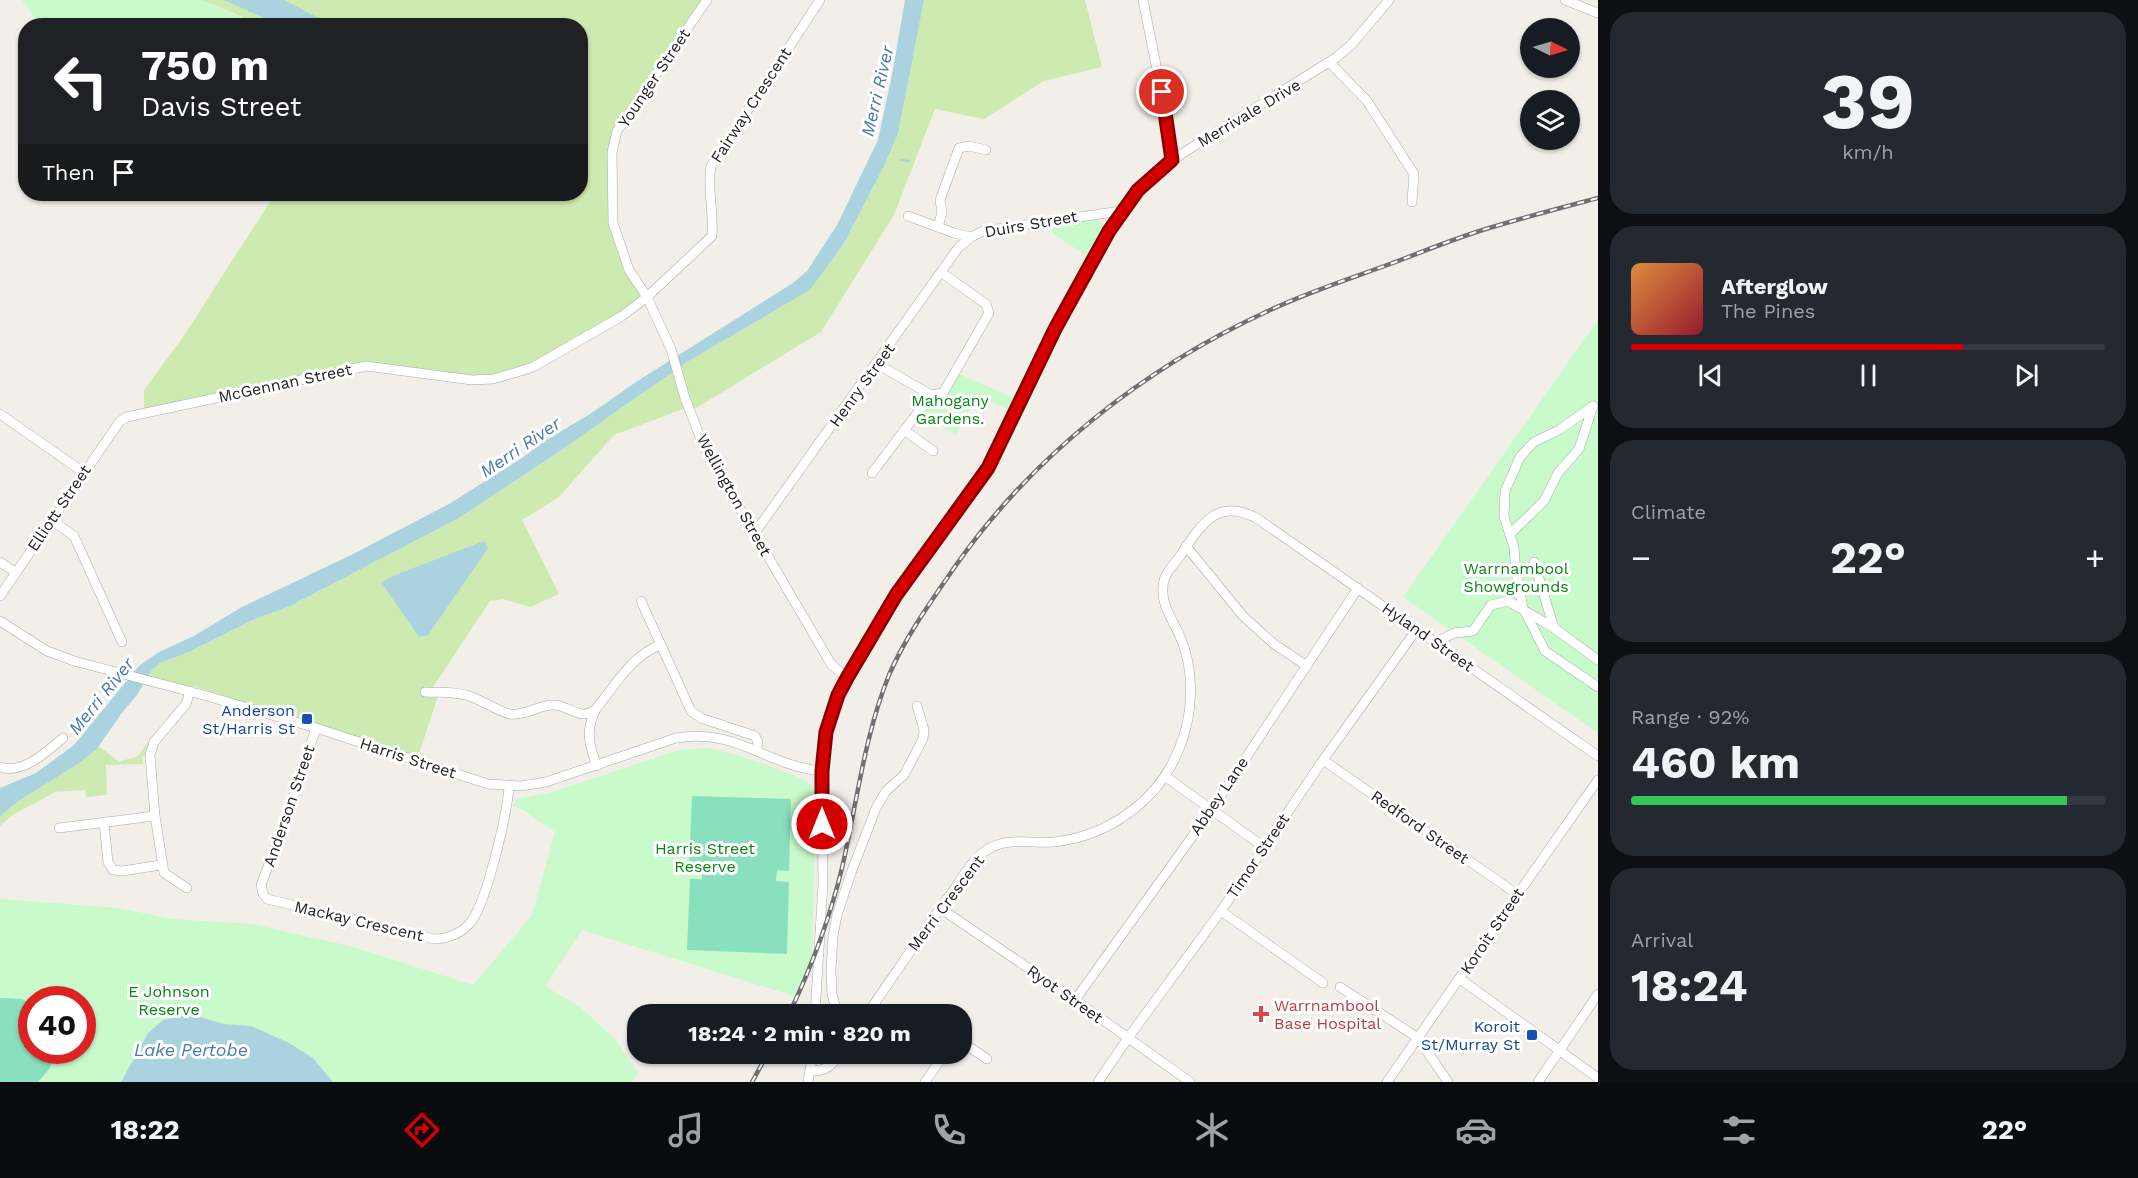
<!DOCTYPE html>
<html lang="en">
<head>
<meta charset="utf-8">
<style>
  :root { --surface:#171b24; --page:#242831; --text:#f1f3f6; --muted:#9ea1a6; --line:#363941; --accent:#d40000 }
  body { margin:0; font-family:"Work Sans",sans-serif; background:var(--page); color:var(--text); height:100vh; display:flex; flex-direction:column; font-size:22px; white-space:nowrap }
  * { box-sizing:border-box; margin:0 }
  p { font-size:20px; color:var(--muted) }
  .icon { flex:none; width:33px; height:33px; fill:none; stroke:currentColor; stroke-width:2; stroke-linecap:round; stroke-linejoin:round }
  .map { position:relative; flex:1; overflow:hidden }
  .sheet { display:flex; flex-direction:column; gap:12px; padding:12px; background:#0d0f14; width:540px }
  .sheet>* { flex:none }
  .top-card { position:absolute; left:18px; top:18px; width:570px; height:183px; border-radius:24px; box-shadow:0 2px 4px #0004; background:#202124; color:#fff; overflow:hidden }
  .needle { width:39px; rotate:95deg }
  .tools { position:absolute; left:1520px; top:18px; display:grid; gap:12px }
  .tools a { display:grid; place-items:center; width:60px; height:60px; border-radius:50%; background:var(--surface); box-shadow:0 2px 4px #0004; font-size:30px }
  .speed { position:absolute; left:18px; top:986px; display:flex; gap:12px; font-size:30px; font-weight:700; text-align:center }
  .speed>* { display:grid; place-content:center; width:78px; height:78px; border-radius:50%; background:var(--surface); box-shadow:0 2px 4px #0004; line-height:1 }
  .speed .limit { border:9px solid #d22; background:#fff; color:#111 }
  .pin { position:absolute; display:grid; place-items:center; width:51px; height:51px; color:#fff; margin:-26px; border:3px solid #fff; border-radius:50%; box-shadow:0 2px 6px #0007 }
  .me { position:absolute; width:66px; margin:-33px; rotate:0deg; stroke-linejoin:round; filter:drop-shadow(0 0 4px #0008) }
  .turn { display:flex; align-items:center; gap:21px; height:126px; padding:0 24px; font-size:27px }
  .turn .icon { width:78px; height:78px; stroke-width:2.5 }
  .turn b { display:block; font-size:42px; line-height:51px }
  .then { display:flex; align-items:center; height:57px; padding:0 24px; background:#0003; gap:12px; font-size:22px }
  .big { font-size:45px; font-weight:700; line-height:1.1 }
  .sheet .widget { flex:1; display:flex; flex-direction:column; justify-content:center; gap:9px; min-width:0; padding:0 21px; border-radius:24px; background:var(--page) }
  .sheet .dial { align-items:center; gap:0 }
  .dial b { font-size:78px; line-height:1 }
  .song { display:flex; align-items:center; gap:18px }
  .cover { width:72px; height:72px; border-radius:9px; background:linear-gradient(135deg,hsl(30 70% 55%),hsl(350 70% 35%)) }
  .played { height:6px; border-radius:3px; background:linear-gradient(90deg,var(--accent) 70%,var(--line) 70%) }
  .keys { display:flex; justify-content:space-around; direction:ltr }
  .heat { display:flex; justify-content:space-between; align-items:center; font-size:33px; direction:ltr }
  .charge { height:9px; border-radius:4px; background:linear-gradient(90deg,#34c759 92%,var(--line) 0) }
  .trip { position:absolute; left:627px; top:1004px; width:345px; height:60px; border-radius:24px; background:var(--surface); box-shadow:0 2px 4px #0004; font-weight:700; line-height:60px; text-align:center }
  .tabs { display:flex; height:96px; justify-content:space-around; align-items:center; background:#090b0e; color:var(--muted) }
  .tabs .icon { width:42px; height:42px }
  .tabs .selected { color:var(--accent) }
  .tabs b { font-size:27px; color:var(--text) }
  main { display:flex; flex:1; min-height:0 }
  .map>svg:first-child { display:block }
  .grass { fill:#cdebb0 }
  .park { fill:#c8facc; fill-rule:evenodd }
  .pitch { fill:#88e0be }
  .water { fill:#aad3df }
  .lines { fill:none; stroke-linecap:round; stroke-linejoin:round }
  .stream { stroke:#aad3df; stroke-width:2 }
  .minor-casing { stroke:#a9a9a9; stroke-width:10 }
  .minor { stroke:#fff; stroke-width:9 }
  .rail-casing { stroke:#707070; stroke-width:4.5 }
  .rail { stroke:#fff; stroke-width:2; stroke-dasharray:7; stroke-linecap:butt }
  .route-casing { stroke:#8a0000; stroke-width:15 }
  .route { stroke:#d40000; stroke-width:10 }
  .transit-dot { fill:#1a4fb4; stroke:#fff; stroke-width:2 }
  .health-dot { fill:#e0444e; stroke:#fff; stroke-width:2 }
  .labels { text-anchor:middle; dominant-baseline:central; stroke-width:6; stroke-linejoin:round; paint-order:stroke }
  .street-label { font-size:16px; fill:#222; stroke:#fff }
  .park-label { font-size:16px; fill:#0c8416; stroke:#fff }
  .transit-label { font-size:16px; fill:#164399; stroke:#fff; text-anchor:end }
  .health-label { font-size:16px; fill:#be3a42; stroke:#fff; text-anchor:start }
  .water-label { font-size:18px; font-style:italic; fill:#4a7aab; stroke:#fff }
</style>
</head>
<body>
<main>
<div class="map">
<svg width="1598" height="1082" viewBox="0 0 1598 1082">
  <rect width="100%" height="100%" fill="#f2efe9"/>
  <g class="grass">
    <polygon points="203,0 707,0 617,131 613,223 629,270 647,297 533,367 493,379 366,366 144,413 144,390 183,337 275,194 580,194 580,26 260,25"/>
    <path d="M924 0H1085L1102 67 1044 81 984 119 935 109 894 215 821 332 698 407 690 411 688 407 614 435 558 498 522 520 559 594 530 607 503 599 490 601 432 689 439 693 417 760 193 686 186 704 150 755 142 757 144 764 106 765 107 795 86 797 85 790 55 792 11 816 0 826V816L16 802 79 763 99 746 119 762C133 756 136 762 144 747L190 692 146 681 152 670 160 663 189 652 255 619 290 606 457 519 550 458 687 362 810 290 843 245 884 166 898 134Z"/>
  </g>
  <g class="park">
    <polygon points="22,0 203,0 257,25 40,25"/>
    <polygon points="1096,220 1100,220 1104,228 1088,257 1054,234 1050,228"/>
    <polygon points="1598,320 1598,733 1403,597"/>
    <polygon points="955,372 1021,401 1015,413 977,395 956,435 919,411 931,395 943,393"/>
    <path d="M710 748C726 751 803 775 812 786 814 788 814 791 816 794L812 957 797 997 582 930 545 986 580 1007 616 1040 638 1073 632 1082H0V899L119 908 172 919 252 924 350 946 473 985 532 915 555 832 522 809 512 806 517 799 552 792 679 750ZM32 999H82V1050H32Z"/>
  </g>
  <g class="pitch">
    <polygon points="692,796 791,799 789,871 777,870 776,881 789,882 787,954 687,950 690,879 702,879 702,868 689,867"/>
    <polygon points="0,998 22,999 31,1004 32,1050 55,1050 50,1068 38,1082 0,1082"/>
  </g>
  <g class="water">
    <polygon points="224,0 284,0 322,20 327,25 280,25"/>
    <polygon points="905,0 924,0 898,134 884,166 843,245 810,290 687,362 550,458 457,519 290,606 255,619 189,652 160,663 152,670 137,695 121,714 97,749 79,763 17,802 0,816 0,788 36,773 74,745 139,666 159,652 194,636 240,608 351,555 449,504 522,458 543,442 590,414 639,380 793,283 807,271 837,225 878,140 892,75"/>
    <polygon points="484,541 488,548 428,635 419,637 381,582 398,574"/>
    <polygon points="190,1014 224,1024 251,1026 289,1043 313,1058 333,1082 121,1082 148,1033 163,1020"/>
  </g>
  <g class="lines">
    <polyline class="stream" points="900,160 910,161"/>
    <g class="minor-casing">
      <g id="minor">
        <polyline points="707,0 617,131 612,152 613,223 629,270 647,297 671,349 685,398 704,447 831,664 847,678"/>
        <polyline points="1143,0 1166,115 1172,160"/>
        <polyline points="1565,0 1598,13"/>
        <polyline points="1329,62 1367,101 1414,174 1412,202"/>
        <polyline points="908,216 954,233 971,237 983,231 1121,211"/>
        <polyline points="938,227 942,212 940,200 959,148 969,146 986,150"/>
        <polyline points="877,364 931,395 943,393 989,313 986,304 942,273"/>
        <polyline points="1593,406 1559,430 1534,442 1520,457 1505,491 1504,517 1514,547 1516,573 1523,608 1545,651 1598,687"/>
        <polyline points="0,414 83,472"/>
        <polyline points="904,430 933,451"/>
        <polyline points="872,473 931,395"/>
        <polyline points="53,521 74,536 122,642"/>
        <polyline points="754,534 958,248 971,237"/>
        <polyline points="1510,534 1544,501 1558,473 1579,449 1593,406"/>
        <polyline points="1186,546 1243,616 1274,644 1307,666"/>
        <polyline points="0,562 15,572"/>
        <polyline points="1534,562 1554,628"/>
        <path d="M0 596 120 421 127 417 366 366 472 380 493 379 514 373 533 367 622 316 647 297 712 236C714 212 707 190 711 166L820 0"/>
        <polyline points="641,601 691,711 701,718 755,736 758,742 756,750"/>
        <path d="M0 621 47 651 74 661 207 696 316 728 488 784 521 786 546 782 676 738C735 727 769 767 822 771"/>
        <polyline points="1436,642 1454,633 1473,631 1491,605 1508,601 1554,628 1598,660"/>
        <path d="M425 692C441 693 456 691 472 697 482 701 500 712 510 714 524 716 538 706 551 705 568 703 579 722 595 710 614 687 631 656 660 645"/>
        <path d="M596 709C585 730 589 745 597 766"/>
        <path d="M316 728 292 802 261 885 263 894 267 899 434 939C448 939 462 933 471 922 487 901 507 814 509 787"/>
        <polyline points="1323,760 1517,894"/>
        <path d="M0 767C23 775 47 751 63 738"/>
        <polyline points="1166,777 1264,847"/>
        <polyline points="104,823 108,862 113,870 122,871 161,865"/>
        <polyline points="59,828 155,816"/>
        <polyline points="187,888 164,873 155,816 150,755 154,742 186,704 190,691"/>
        <polyline points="940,908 1075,1000 1190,1082"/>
        <polyline points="1221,911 1323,983"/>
        <polyline points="1460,979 1598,1078"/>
        <polyline points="1340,987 1418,1038 1448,1082"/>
        <polyline points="1075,1000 1212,809 1358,588"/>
        <polyline points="815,1014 823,884 822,771 827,732 839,695 896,595 988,468 1055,329 1109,231 1134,194 1145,182 1183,153 1337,57 1352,44 1389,0"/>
        <polyline points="837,1014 832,994 831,970 833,936 837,915 851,873 876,808 886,791 904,775 923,739 924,730 917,706"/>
        <path d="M867 1014C896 973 923 931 953 891 962 878 971 861 984 852 1004 836 1030 844 1054 842 1109 836 1159 800 1179 749 1194 713 1195 669 1179 634 1172 619 1161 604 1163 587 1163 575 1173 565 1180 556 1201 525 1217 496 1258 519L1598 756"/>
        <polyline points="962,1042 987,1059"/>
        <polyline points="815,1053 830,1055 838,1053"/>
        <path d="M811 1070C825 1073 833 1064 841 1053"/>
        <polyline points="808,1082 813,1053"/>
        <polyline points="925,1082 945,1053"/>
        <polyline points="1098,1082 1128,1038 1221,911 1323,760 1417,629"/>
        <path d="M1387 1082C1458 981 1527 880 1598 780"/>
        <polyline points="1538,1082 1598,994"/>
      </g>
    </g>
    <use href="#minor" class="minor"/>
    <g class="rail-casing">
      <g id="rail">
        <path d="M789 1014C811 968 830 918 842 868 857 803 864 737 889 675 906 636 930 603 954 568 1032 456 1144 368 1268 311 1308 292 1349 279 1390 264 1425 251 1460 236 1496 226 1529 216 1564 207 1598 198"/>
        <polyline points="752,1082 768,1053"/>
      </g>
    </g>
    <use href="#rail" class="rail"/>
  </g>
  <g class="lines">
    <g class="route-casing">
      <polyline id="route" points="822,824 822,771 826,732 838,695 847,678 896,595 988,468 1055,329 1109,231 1138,190 1172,160 1162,92"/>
    </g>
    <use href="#route" class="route"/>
  </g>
  <g class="transit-dot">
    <rect x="301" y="713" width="12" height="12" rx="3"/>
    <rect x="1526" y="1029" width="12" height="12" rx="3"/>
  </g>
  <path class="health-dot" d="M1258 1005h6v6h6v6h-6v6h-6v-6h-6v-6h6z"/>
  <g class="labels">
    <g class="street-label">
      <text transform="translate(654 78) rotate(-56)">Younger Street</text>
      <text transform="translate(751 105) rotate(-57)">Fairway Crescent</text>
      <text transform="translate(1249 113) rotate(-31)">Merrivale Drive</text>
      <text transform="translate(1031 224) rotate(-10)">Duirs Street</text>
      <text transform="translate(285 383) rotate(-12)">McGennan Street</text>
      <text transform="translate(862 385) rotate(-54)">Henry Street</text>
      <text transform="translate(734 495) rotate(61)">Wellington Street</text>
      <text transform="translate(59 508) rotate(-56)">Elliott Street</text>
      <text transform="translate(1428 637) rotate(35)">Hyland Street</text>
      <text transform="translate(408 758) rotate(18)">Harris Street</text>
      <text transform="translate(1219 796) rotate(-56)">Abbey Lane</text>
      <text transform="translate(289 806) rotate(-71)">Anderson Street</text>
      <text transform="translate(1420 827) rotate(35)">Redford Street</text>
      <text transform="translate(1258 856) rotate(-56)">Timor Street</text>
      <text transform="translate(946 903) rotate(-53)">Merri Crescent</text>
      <text transform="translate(359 921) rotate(13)">Mackay Crescent</text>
      <text transform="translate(1492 931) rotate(-56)">Koroit Street</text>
      <text transform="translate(1065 994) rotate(35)">Ryot Street</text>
    </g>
    <g class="park-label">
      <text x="950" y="400">Mahogany<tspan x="950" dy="18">Gardens.</tspan></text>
      <text x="1516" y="568">Warrnambool<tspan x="1516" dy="18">Showgrounds</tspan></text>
      <text x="705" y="848">Harris Street<tspan x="705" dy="18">Reserve</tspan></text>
      <text x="169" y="991">E Johnson<tspan x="169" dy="18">Reserve</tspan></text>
    </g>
    <g class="transit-label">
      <text x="295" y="710">Anderson<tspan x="295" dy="18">St/Harris St</tspan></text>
      <text x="1520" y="1026">Koroit<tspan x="1520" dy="18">St/Murray St</tspan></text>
    </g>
    <g class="health-label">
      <text x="1274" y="1005">Warrnambool<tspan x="1274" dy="18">Base Hospital</tspan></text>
    </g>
    <g class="water-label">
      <text transform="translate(877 91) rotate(-77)">Merri River</text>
      <text transform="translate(520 447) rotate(-34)">Merri River</text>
      <text transform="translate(101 696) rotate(-51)">Merri River</text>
      <text x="191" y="1049">Lake Pertobe</text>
    </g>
  </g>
</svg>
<div class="tools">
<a><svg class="needle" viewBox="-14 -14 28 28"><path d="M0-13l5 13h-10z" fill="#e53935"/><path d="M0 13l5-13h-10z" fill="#9ea1a6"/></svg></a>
<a><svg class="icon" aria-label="layers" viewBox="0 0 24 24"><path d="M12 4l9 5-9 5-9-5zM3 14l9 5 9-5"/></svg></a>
</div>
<div class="speed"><div class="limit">40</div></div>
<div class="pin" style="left:1162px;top:92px;background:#d93025"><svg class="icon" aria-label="arrive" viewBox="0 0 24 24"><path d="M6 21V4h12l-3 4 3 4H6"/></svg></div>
<svg class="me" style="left:822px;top:824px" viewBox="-20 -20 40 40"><circle r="17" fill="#d40000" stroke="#fff" stroke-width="3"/><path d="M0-11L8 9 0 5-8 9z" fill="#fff"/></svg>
<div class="trip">18:24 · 2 min · 820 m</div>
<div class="top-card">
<div class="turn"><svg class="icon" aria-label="left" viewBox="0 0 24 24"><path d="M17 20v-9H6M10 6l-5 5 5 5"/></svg><div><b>750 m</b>Davis Street</div></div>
<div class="then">Then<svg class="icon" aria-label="arrive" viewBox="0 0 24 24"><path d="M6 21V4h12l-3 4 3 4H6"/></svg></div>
</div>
</div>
<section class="sheet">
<div class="widget dial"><b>39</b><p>km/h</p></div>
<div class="widget">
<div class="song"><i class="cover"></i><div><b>Afterglow</b><p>The Pines</p></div></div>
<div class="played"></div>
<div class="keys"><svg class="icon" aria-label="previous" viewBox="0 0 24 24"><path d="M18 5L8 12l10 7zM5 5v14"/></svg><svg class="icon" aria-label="pause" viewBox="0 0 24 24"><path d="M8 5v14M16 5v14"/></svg><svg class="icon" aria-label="next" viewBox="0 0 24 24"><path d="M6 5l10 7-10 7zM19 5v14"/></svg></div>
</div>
<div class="widget"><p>Climate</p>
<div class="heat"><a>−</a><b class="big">22°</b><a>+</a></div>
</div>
<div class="widget"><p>Range · 92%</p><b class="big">460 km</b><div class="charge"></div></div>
<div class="widget"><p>Arrival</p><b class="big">18:24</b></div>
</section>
</main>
<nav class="tabs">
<b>18:22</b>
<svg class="icon selected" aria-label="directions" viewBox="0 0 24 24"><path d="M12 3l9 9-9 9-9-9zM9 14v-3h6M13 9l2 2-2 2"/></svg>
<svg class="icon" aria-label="music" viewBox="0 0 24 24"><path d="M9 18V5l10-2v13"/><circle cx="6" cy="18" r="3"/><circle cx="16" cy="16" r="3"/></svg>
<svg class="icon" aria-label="phone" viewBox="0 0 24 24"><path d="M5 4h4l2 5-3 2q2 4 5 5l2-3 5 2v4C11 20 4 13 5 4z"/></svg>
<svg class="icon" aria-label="climate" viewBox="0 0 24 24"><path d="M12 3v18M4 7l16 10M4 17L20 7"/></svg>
<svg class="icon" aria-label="car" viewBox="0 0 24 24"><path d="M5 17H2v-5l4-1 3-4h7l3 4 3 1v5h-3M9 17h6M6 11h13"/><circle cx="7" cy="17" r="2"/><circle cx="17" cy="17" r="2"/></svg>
<svg class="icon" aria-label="filters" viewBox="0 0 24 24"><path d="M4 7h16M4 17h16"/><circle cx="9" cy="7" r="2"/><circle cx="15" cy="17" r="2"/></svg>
<b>22°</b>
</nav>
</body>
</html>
